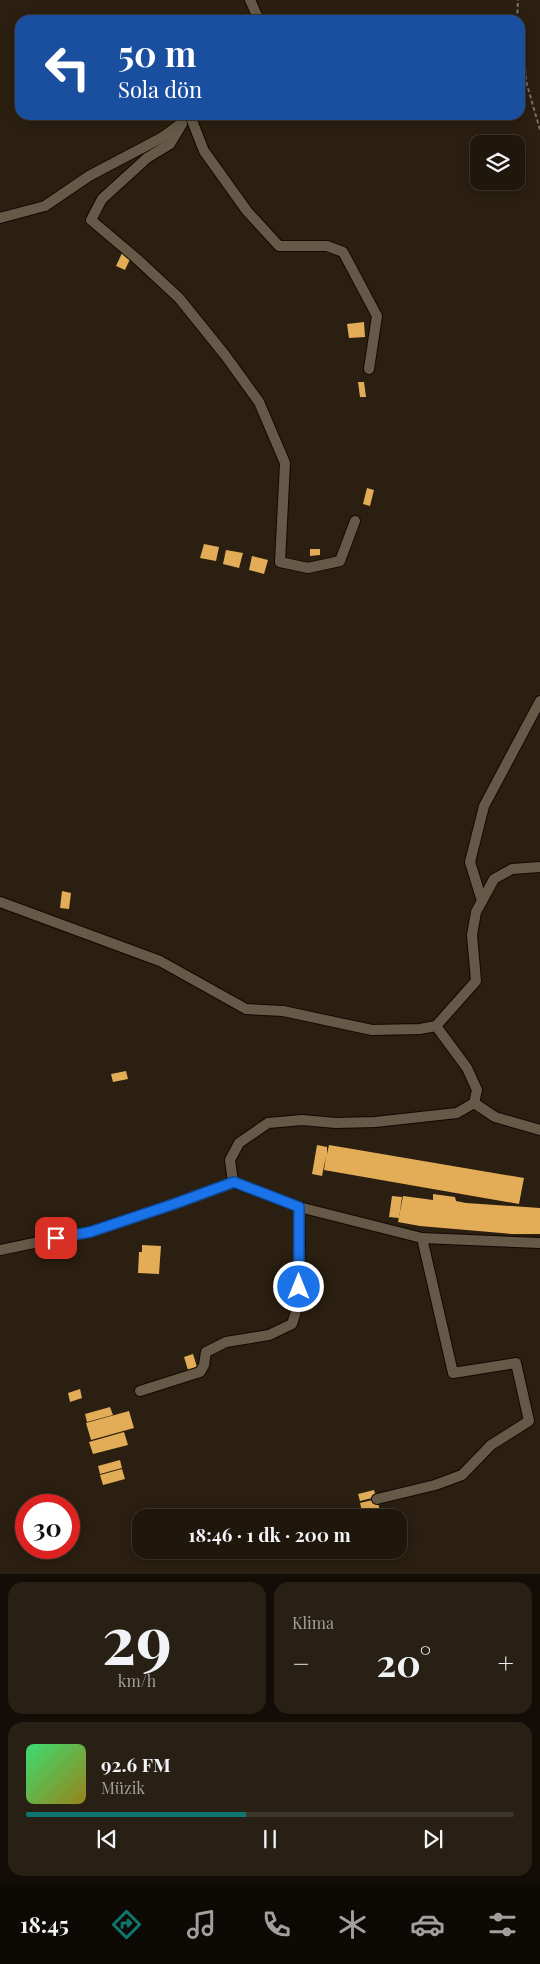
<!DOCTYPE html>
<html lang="tr">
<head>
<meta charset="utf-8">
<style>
  :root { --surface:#20170c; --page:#282015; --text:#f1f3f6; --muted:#a29f9d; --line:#3d362d; --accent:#0f766e }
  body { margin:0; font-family:"Playfair Display",serif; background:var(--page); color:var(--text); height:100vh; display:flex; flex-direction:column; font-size:19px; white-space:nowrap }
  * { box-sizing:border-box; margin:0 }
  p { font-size:16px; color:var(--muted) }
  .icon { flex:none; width:28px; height:28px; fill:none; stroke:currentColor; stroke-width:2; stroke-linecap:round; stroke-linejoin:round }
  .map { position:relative; height:1574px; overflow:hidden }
  .drawer { display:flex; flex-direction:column; gap:8px; padding:8px; background:#120d07; flex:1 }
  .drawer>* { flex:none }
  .hud { position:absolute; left:15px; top:15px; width:510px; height:105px; border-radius:15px; box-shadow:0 2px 12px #0003,0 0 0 1px var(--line); background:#1a4fa0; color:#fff; overflow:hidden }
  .tools { position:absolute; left:470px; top:135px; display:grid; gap:10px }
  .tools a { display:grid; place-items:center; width:55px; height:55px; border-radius:10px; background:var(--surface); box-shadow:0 2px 12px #0003,0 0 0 1px var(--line); font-size:25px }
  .speed { position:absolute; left:15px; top:1494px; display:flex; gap:10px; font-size:25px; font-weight:700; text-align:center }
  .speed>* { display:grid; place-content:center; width:65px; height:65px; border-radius:50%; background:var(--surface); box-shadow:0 2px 12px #0003,0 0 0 1px var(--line); line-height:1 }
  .speed .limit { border:8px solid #d22; background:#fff; color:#111 }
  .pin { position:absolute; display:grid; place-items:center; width:42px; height:42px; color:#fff; margin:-21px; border-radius:10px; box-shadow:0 2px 8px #0006 }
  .me { position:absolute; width:55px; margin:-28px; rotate:0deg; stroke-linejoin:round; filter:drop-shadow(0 0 4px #0008) }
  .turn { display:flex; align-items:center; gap:18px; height:105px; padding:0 20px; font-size:22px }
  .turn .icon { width:65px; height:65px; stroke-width:2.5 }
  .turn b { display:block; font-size:35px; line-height:42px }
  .big { font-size:38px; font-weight:700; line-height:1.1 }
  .drawer .tile { flex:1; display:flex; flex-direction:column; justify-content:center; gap:8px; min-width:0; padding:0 18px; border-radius:15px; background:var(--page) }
  .drawer .dial { align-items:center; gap:0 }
  .dial b { font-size:65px; line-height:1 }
  .song { display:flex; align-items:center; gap:15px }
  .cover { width:60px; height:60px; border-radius:8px; background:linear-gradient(135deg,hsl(140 70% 55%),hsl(50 70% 35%)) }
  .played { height:5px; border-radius:2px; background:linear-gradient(90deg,var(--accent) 45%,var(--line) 45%) }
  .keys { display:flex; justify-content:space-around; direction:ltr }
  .heat { display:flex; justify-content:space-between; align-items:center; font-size:28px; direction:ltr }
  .drawer .tiles { flex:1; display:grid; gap:8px; grid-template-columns:1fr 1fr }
  .tile:last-child { grid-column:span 2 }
  .trip { position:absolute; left:132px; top:1509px; width:275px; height:50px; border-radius:15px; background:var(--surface); box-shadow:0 2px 12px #0003,0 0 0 1px var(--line); font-weight:700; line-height:50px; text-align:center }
  .tabs { display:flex; height:80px; justify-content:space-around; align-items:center; background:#0d0905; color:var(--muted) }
  .tabs .icon { width:35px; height:35px }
  .tabs .active { color:var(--accent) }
  .tabs b { font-size:22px; color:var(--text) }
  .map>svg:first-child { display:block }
  .building { fill:#e3ac56 }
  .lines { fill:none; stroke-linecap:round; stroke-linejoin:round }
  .street-casing { stroke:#120900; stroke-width:12 }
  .path { stroke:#7b7265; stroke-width:2; stroke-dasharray:4 2.5; stroke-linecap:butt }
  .street { stroke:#665948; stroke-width:10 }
  .route-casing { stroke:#114b97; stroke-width:12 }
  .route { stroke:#1a73e8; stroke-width:9 }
</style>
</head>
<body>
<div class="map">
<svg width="540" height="1574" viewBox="0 0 540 1574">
  <rect width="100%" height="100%" fill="#2a1f10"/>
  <g class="building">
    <polygon points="122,253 131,257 125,270 116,266"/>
    <polygon points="364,322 365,337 349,338 347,324"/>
    <polygon points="358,382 364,382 366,397 360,397"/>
    <polygon points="367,488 374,490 370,506 363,504"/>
    <polygon points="204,544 219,547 216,561 200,558"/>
    <polygon points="310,549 320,549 320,555 310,556"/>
    <polygon points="226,550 243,553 239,568 223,564"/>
    <polygon points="252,556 268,560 264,574 249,570"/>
    <polygon points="62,891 71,893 69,909 60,908"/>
    <polygon points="126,1071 128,1079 113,1082 111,1074"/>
    <polygon points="317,1145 327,1147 327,1154 329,1145 524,1178 519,1204 324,1170 326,1156 322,1176 312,1174"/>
    <polygon points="433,1194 455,1197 456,1201 466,1203 540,1208 540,1234 512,1234 420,1226 398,1222 403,1196 433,1200"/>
    <polygon points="392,1196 402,1197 399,1218 389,1217"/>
    <polygon points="142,1245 161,1246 159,1274 138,1273 139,1252 142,1252"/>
    <polygon points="193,1354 197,1367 188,1370 184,1357"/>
    <polygon points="80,1389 82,1398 70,1402 68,1393"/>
    <polygon points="110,1407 113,1415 87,1422 85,1414"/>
    <polygon points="129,1411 134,1428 91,1440 86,1423"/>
    <polygon points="124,1432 128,1445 93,1454 89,1442"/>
    <polygon points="120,1460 122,1468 100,1474 98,1466"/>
    <polygon points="122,1469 125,1479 103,1485 100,1475"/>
    <polygon points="374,1490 376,1497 360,1501 358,1494"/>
    <polygon points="377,1499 380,1511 363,1515 360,1503"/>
  </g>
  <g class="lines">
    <g class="street-casing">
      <g id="street">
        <polyline points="250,0 259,20"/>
        <polyline points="191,118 204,151 247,211 279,246 327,246 343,252 377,316 369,369"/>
        <polyline points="182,124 170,144 147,158 102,199 91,220 136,258 179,298 225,355 259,402 285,463 280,562 308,568 340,561 355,521"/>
        <polyline points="0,218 45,206 89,176 161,138 179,125"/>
        <polyline points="482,901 470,862 484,806 540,701"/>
        <polyline points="0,902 160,961 246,1009 283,1011 372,1030 420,1029 436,1026 476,981 472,935 476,912 494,879 512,869 540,867"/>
        <polyline points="474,1103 495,1117 540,1130"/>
        <polyline points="233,1182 230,1160 239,1143 268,1123 302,1120 336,1123 375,1122 457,1113 474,1103 477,1090 467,1068 436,1026"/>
        <polyline points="299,1207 422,1238 453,1373 516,1363 529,1421 491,1445 462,1475 435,1485 377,1499"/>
        <polyline points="422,1238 540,1243"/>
        <path d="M0 1250 91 1231 174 1204 233 1182 299 1207C299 1243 305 1290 292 1324L269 1335 226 1342 206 1352 204 1365 200 1372 140 1391"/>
      </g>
    </g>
    <g class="path">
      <polyline points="517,20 518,0"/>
      <polyline points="520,44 524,52 526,81 540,130"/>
    </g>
    <use href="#street" class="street"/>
  </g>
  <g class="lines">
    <g class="route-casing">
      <polyline id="route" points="56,1238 90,1232 174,1204 234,1182 299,1207 299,1287"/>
    </g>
    <use href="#route" class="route"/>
  </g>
</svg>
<div class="tools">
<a><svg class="icon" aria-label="layers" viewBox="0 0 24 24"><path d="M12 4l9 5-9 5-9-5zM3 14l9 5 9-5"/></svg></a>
</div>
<div class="speed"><div class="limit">30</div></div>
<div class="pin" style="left:56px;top:1238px;background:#d93025"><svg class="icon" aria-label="arrive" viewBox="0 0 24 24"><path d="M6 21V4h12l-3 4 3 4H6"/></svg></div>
<svg class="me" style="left:299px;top:1287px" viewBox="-20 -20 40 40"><circle r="17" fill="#1a73e8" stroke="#fff" stroke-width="3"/><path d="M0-11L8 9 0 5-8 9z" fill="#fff"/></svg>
<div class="trip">18:46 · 1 dk · 200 m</div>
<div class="hud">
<div class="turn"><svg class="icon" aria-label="left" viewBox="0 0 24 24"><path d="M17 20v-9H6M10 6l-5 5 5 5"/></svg><div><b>50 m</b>Sola dön</div></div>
</div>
</div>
<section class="drawer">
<div class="tiles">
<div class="tile dial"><b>29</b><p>km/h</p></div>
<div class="tile"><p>Klima</p>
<div class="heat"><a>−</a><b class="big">20°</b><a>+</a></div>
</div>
<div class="tile">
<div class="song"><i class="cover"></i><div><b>92.6 FM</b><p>Müzik</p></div></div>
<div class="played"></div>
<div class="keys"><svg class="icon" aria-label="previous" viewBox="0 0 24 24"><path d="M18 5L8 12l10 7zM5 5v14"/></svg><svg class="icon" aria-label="pause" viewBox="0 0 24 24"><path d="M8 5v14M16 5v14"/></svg><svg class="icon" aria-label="next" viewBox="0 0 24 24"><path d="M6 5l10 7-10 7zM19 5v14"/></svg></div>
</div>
</div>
</section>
<nav class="tabs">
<b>18:45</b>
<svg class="icon active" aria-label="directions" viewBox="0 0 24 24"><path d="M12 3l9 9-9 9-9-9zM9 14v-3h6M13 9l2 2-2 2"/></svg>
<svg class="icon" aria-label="music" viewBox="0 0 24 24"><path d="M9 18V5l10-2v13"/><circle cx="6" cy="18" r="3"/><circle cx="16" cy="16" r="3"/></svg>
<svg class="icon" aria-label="phone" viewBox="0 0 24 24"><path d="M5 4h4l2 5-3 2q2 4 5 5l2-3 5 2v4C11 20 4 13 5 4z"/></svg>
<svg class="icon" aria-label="climate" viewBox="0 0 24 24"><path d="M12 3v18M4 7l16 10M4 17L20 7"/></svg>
<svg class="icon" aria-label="car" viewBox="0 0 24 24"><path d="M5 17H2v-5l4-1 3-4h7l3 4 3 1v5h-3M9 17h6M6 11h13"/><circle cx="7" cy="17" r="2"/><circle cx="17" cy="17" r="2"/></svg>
<svg class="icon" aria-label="filters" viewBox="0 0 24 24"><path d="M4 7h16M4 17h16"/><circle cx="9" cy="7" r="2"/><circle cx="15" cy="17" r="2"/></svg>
</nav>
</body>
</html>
